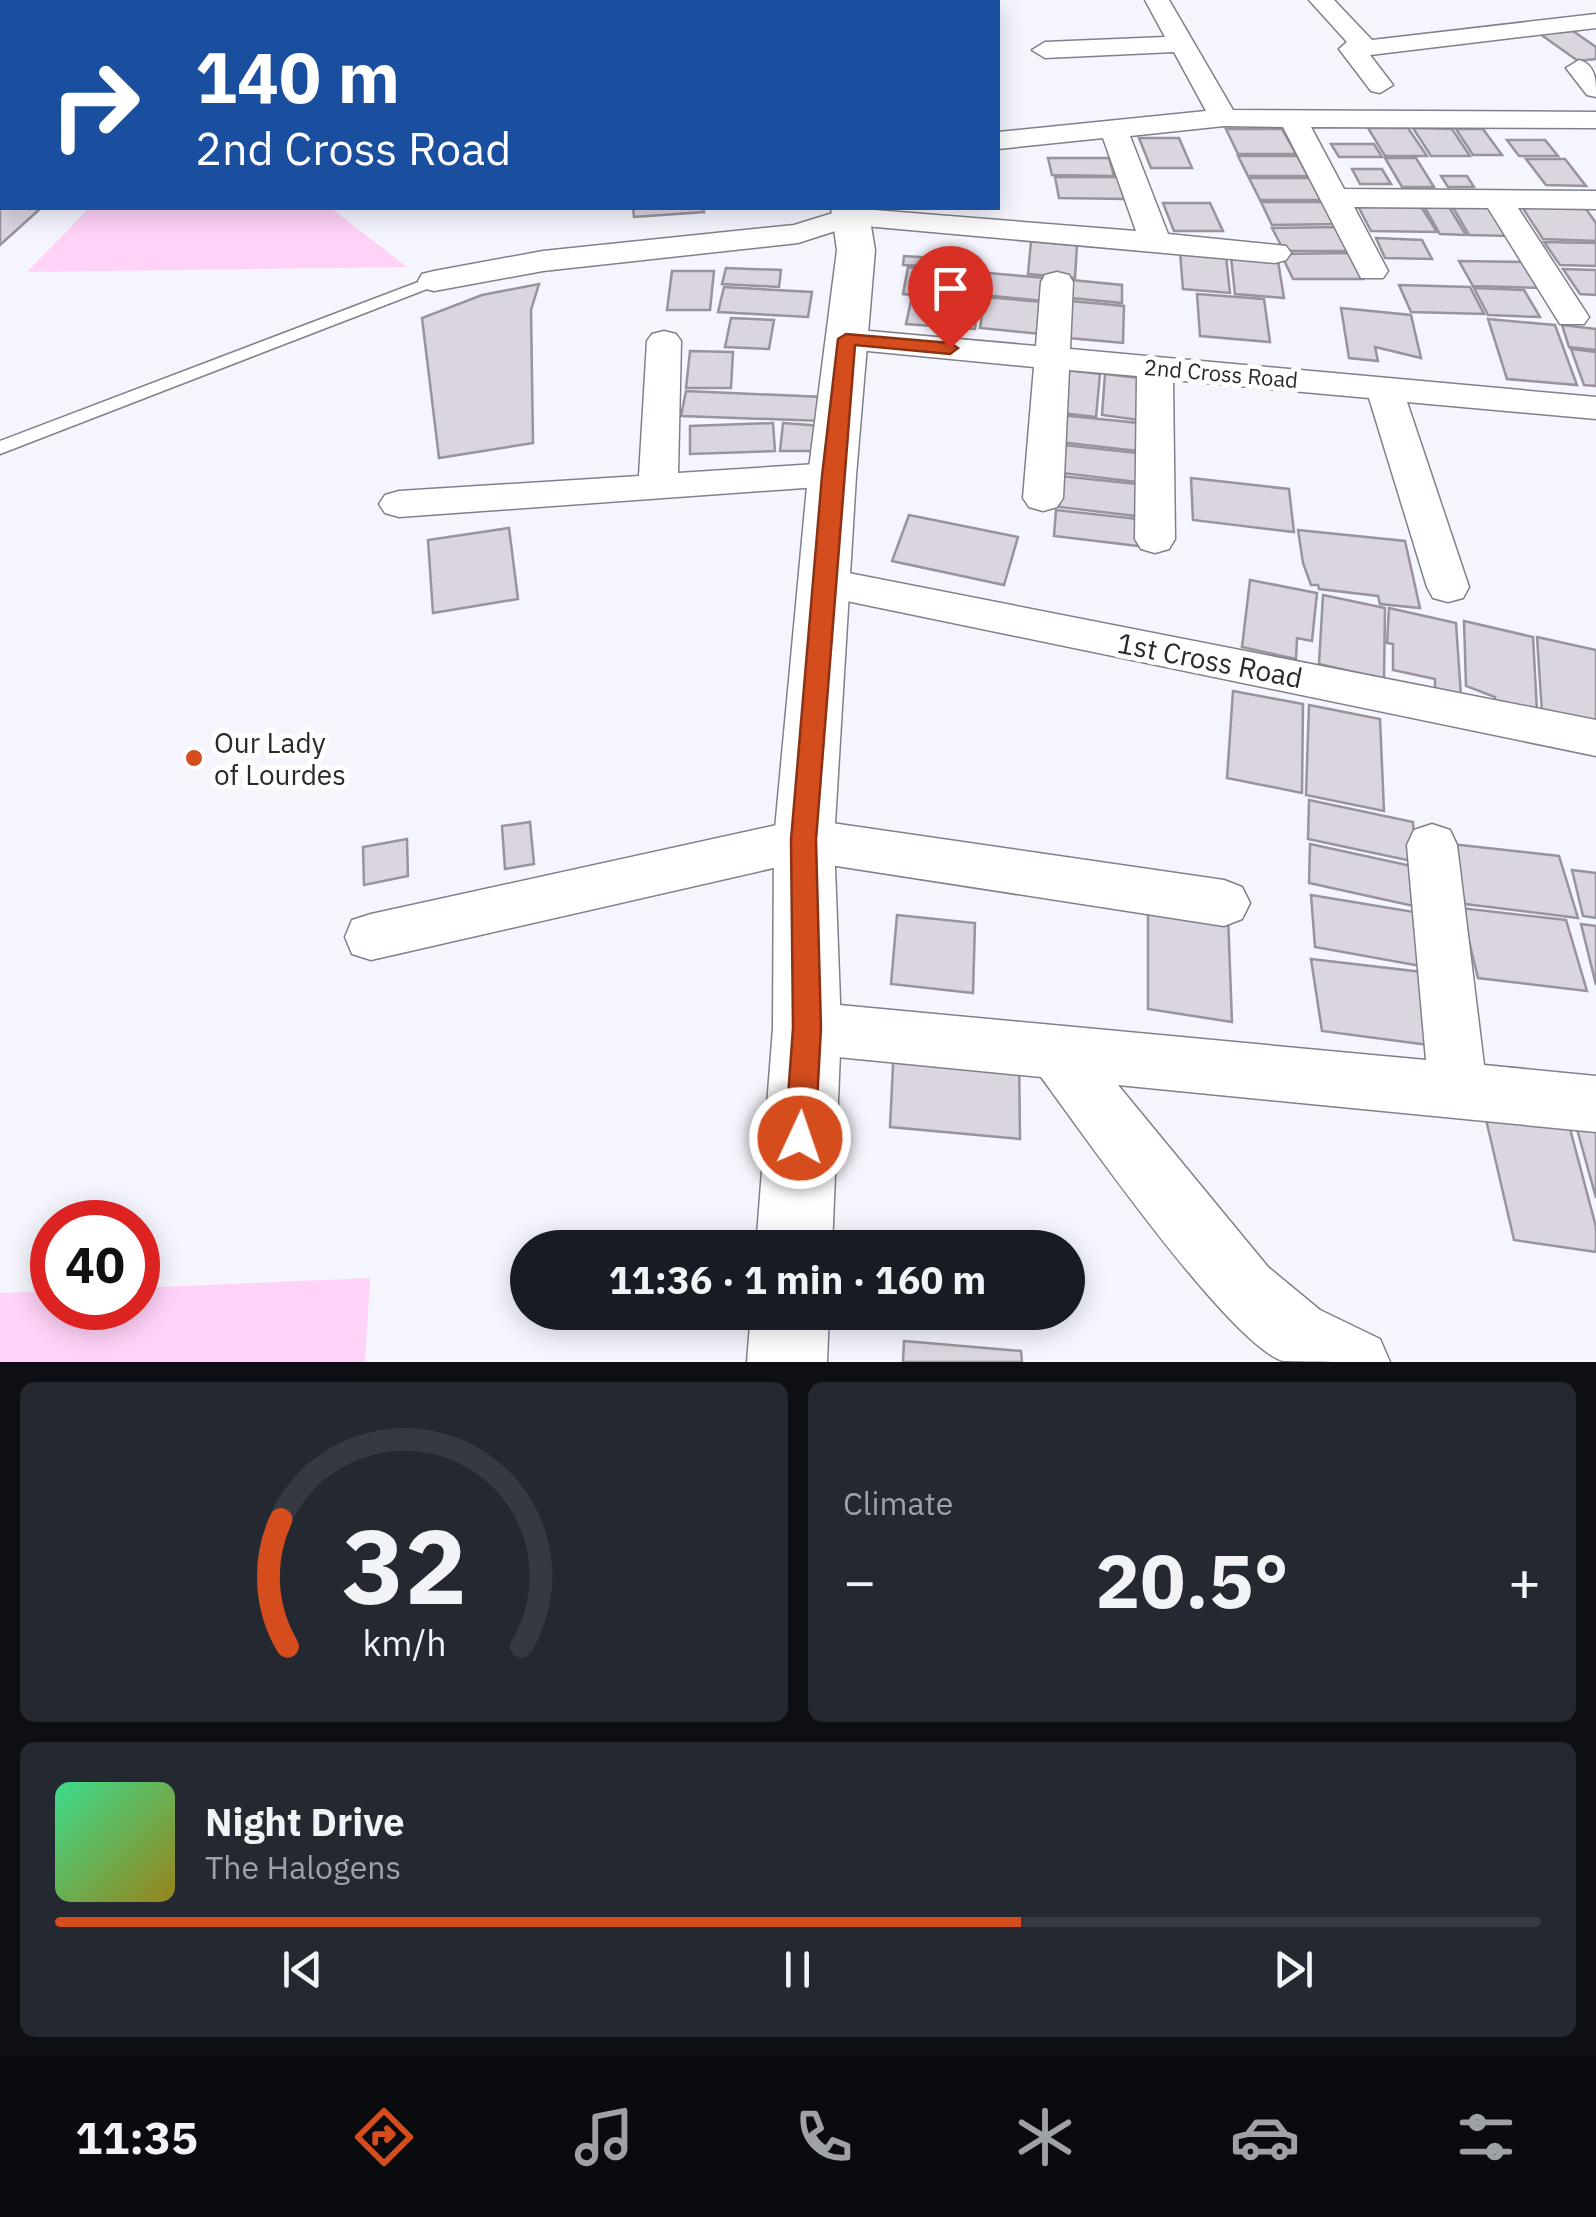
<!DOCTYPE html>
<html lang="en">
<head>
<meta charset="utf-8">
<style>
  :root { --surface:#171b24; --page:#242831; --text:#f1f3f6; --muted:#9ea1a6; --line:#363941; --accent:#d54d1d }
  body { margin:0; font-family:"IBM Plex Sans",sans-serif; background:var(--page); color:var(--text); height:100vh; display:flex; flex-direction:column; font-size:38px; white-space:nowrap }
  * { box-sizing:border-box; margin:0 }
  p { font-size:32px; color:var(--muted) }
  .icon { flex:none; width:55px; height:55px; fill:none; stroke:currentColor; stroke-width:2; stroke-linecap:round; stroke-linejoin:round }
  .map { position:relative; height:1362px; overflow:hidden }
  .drawer { display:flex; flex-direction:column; gap:20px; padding:20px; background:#0d0f14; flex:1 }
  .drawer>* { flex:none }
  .guide { position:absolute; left:0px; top:0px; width:1000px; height:210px; box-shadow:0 5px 25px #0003; background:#1a4fa0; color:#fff; overflow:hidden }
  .speed { position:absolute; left:30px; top:1200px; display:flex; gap:20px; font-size:50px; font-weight:700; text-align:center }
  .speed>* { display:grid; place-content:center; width:130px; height:130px; border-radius:50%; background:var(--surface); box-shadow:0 5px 25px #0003; line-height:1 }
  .speed .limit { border:15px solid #d22; background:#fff; color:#111 }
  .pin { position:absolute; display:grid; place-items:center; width:85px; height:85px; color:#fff; margin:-102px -42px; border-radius:50% 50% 50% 0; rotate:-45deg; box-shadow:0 0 10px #0007 }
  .pin .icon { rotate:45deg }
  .me { position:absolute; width:110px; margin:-55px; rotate:3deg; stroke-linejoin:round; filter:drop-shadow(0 0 8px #0008) }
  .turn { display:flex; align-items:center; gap:35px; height:210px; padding:0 30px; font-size:45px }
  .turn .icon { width:130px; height:130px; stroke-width:2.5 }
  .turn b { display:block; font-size:70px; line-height:85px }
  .big { font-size:75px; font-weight:700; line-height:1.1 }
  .drawer .card { flex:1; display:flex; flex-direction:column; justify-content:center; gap:15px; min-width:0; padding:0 35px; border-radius:15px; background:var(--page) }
  .drawer .dial { align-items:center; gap:0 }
  .dial svg { height:260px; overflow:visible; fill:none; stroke:var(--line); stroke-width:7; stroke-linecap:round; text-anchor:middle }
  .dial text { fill:var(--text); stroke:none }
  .song { display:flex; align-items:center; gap:30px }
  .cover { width:120px; height:120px; border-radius:15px; background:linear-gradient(135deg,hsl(150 70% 55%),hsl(50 70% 35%)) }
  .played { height:10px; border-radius:5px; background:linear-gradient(90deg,var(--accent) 65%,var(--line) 65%) }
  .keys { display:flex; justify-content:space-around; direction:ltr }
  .heat { display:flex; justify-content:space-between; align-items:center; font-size:55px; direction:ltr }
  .drawer .tiles { flex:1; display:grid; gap:20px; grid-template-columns:1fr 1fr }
  .card:last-child { grid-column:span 2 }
  .trip { position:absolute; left:510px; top:1230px; width:575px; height:100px; border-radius:50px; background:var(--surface); box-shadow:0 5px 25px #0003; font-weight:700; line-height:100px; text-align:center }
  .dock { display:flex; height:160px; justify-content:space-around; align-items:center; background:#090b0e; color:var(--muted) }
  .dock .icon { width:70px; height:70px }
  .dock .on { color:var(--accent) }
  .dock b { font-size:45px; color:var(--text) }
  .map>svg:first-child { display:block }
  .green { fill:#ffd2f7 }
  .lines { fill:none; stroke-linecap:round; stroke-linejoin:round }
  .stream { fill:#8bc5f4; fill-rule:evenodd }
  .building { fill:#dbd5e0; stroke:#99939d; stroke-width:2.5 }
  .lane-casing { stroke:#80808a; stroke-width:3 }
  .street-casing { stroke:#80808a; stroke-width:3 }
  .secondary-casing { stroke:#80808a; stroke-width:3 }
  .lane { fill:#fff; fill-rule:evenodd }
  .street { fill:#fff; fill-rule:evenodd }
  .secondary { fill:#fff; fill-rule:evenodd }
  .route { fill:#d54d1d; stroke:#8a3213; stroke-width:2.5 }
  .poi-dot { fill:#d54d1d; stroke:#fff; stroke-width:4 }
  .labels { text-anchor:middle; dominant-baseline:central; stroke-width:10; stroke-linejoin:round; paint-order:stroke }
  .far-street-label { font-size:22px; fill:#2a292e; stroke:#fff }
  .street-label { font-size:28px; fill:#2a292e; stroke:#fff }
  .poi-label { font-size:28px; fill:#2a292e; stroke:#fff; text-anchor:start }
</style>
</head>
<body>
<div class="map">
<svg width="1596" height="1362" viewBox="0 0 1596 1362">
  <rect width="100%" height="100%" fill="#f5f5fe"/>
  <g class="green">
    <polygon points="89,208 331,208 407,267 27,272"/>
    <polygon points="370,1278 365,1362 0,1362 0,1293 52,1291 52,1308 138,1308 138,1288"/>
  </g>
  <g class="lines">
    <polygon class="stream" points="160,0 169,0 167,2 159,2"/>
  </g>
  <g class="building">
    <polygon points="209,0 384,0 207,2"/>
    <polygon points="1573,31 1596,47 1596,59 1578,61 1540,34"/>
    <polygon points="1368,128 1408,128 1427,156 1385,156"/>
    <polygon points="1413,128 1452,129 1470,156 1431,156"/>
    <polygon points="1226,129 1282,129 1296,154 1238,154"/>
    <polygon points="1456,129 1483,129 1502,155 1473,155"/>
    <polygon points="0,134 2,208 41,208 0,245"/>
    <polygon points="1139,138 1179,138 1192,168 1151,168"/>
    <polygon points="1507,140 1545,140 1558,156 1519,156"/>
    <polygon points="1331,144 1374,144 1382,157 1339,157"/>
    <polygon points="1238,156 1297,156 1308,176 1248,176"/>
    <polygon points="1048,158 1109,158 1114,176 1052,175"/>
    <polygon points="1385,158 1416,158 1434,187 1402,187"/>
    <polygon points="1526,159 1565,159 1586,186 1546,185"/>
    <polygon points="1352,169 1382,169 1391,184 1360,184"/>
    <polygon points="1441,176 1467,176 1474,187 1448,187"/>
    <polygon points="1055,177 1118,177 1124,199 1059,198"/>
    <polygon points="1249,178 1310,178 1322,200 1260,200"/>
    <polygon points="1261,202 1323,202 1335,224 1272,225"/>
    <polygon points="1163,203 1210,203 1223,231 1174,231"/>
    <polygon points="1358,206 1422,208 1437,232 1371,231"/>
    <polygon points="1424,206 1449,207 1466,235 1440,234"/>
    <polygon points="1452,206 1492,207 1510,236 1469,235"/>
    <polygon points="1522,207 1586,209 1596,223 1596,241 1543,239"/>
    <polygon points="633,208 703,208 704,212 634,217"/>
    <polygon points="1337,227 1349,251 1284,251 1272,228"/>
    <polygon points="1376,238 1422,240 1432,259 1385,258"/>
    <polygon points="1031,241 1077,245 1075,278 1028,274"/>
    <polygon points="1544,242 1596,243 1596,266 1560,265"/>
    <polygon points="1180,252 1226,256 1230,293 1183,289"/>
    <polygon points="1349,253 1363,279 1293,279 1281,254"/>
    <polygon points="904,256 935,258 934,267 903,265"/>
    <polygon points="1231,257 1278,261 1284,298 1235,294"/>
    <polygon points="1459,261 1525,262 1540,288 1473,286"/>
    <polygon points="908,267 982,273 979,300 903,294"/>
    <polygon points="726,268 781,270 779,287 722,284"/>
    <polygon points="1563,269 1596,270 1596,295 1580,294"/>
    <polygon points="672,271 714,271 710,310 667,310"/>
    <polygon points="988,273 1046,278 1044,301 984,295"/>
    <polygon points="1072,280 1122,285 1122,303 1071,298"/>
    <polygon points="539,284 531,310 533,443 439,458 422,318 482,295"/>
    <polygon points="1399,285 1470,287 1484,314 1411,312"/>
    <polygon points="724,287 812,292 808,317 718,312"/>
    <polygon points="1474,288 1524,290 1540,317 1488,315"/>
    <polygon points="1197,294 1264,299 1270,342 1200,336"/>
    <polygon points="912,296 978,301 975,329 906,324"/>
    <polygon points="985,297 1043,302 1040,334 980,328"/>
    <polygon points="1071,301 1124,306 1123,343 1069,338"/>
    <polygon points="1341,308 1411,315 1421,358 1375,347 1378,361 1349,358"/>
    <polygon points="731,318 774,320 769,349 725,347"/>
    <polygon points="1488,319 1555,325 1577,385 1507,379"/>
    <polygon points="1562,325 1596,329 1596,350 1569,347"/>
    <polygon points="1571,349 1596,352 1596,386 1584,385"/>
    <polygon points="690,351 733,352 731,388 686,388"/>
    <polygon points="1066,370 1100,374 1096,417 1061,413"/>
    <polygon points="1105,374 1140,378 1139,420 1102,415"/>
    <polygon points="686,391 824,397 822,421 681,416"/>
    <polygon points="1060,415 1139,423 1138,451 1059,442"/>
    <polygon points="773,423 775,451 690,454 690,426"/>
    <polygon points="783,423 823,426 817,451 780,451"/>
    <polygon points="1064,445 1137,453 1137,482 1062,473"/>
    <polygon points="1060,476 1136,484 1136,516 1059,507"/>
    <polygon points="1191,478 1289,489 1294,532 1193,520"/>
    <polygon points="1056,510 1138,519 1138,546 1054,536"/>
    <polygon points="909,515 1018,537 1004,585 892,561"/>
    <polygon points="509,528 518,599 433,613 428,540"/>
    <polygon points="1298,530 1405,541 1420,608 1380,604 1378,596 1319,589 1318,585 1311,585 1303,563"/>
    <polygon points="1250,580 1317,593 1312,641 1297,638 1296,659 1242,647"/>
    <polygon points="1323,595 1385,608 1384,679 1319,664"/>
    <polygon points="1389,608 1456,623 1461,696 1435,689 1435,679 1393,670 1393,644 1387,643"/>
    <polygon points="1464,621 1533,637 1537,711 1494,701 1495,697 1466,686"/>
    <polygon points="1537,637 1596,650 1596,725 1542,713"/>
    <polygon points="1233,691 1303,704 1302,793 1227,778"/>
    <polygon points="1309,705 1380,719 1384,811 1306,795"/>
    <polygon points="1309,800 1413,822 1416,862 1308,839"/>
    <polygon points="530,822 534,864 505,869 502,826"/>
    <polygon points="407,839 408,876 364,885 363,847"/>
    <polygon points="1310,844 1416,867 1418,907 1309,883"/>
    <polygon points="1451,844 1559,856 1578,918 1465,904"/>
    <polygon points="1572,870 1596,873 1596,918 1583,916"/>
    <polygon points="1311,895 1420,913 1426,967 1315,947"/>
    <polygon points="1148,904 1228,916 1232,1022 1148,1009"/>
    <polygon points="1461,908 1566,920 1587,991 1478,978"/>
    <polygon points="897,915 975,923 973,993 891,984"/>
    <polygon points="1581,924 1596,926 1596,985"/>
    <polygon points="1311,959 1422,972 1436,1046 1322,1031"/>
    <polygon points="894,1045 1019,1057 1020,1139 890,1127"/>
    <polygon points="1485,1115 1569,1125 1596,1227 1596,1252 1514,1240"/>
    <polygon points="1577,1129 1596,1131 1596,1198"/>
    <polygon points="904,1341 1021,1351 1022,1362 903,1362"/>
  </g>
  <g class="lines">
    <g class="lane-casing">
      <g id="lane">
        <rect x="0" y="117" width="2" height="8"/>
        <polygon points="434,276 440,278 440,284 0,454 0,441"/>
      </g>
    </g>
    <g class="street-casing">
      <g id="street">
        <polygon points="1145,0 1169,0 1233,110 1596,112 1596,128 1311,127 1344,189 1596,191 1596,209 1518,208 1589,317 1584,324 1560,324 1488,208 1354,207 1388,271 1383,278 1361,278 1283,127 1224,126 1130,136 1168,234 1286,246 1291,253 1286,260 1275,263 854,225 798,243 543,271 434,291 422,288 418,281 422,274 434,271 543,251 794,225 849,208 1136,231 1103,138 998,149 998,132 1206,111 1174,52 1045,58 1032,50 1045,42 1165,37"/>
        <polygon points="1309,0 1334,0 1372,40 1596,14 1596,28 1370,55 1393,85 1380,93 1371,91 1339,49 1347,42"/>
        <path d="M1579 60C1596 65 1596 80 1596 97L1587 95 1566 68Z"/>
        <polygon points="1057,272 1069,275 1073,282 1070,349 1596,397 1596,419 1407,402 1469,587 1463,598 1448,602 1433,598 1427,587 1369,398 1173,380 1175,539 1169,549 1155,553 1141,549 1135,539 1137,376 1069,370 1063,498 1057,507 1043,511 1029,507 1023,498 1034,367 847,349 835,346 830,339 835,332 847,329 1036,346 1041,282 1045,275"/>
        <polygon points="664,331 676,334 681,341 678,473 832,463 846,467 851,476 846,485 399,517 385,513 379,504 385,495 399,491 639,476 647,341 652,334"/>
        <polygon points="823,568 1596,720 1596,756 808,593 802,583 808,573"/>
        <polygon points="804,819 1224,880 1242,887 1250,903 1242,919 1224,926 804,861 371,960 352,954 345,937 352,920 371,914"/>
        <path d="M1432 824 1450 830 1457 845 1484 1065 1596 1076V1132L1118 1085 1268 1267 1320 1310 1380 1339 1390 1362C1365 1362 1304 1362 1283 1361 1229 1344 1081 1131 1041 1077L807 1054 787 1046 779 1028 787 1010 807 1002 1426 1060 1407 845 1414 830Z"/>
      </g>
    </g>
    <g class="secondary-casing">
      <g id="secondary">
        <polygon points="810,0 840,0 840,2 811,2"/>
        <polygon points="831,208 868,208 875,250 856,476 834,840 841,1028 832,1248 756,1248 773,1028 774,840 808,476 837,250"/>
        <polygon points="751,1312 829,1312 827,1362 747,1362"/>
      </g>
    </g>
    <use href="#lane" class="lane"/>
    <use href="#street" class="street"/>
    <use href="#secondary" class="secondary"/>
  </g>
  <polygon class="route" points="846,334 950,343 958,348 950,354 855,345 816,840 821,1028 815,1138 811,1148 800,1153 790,1148 785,1138 793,1028 791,840 822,476 838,339"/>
  <circle class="poi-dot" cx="194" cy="758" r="10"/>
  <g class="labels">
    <g class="far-street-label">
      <text transform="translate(1221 373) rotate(5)">2nd Cross Road</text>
    </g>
    <g class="street-label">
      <text transform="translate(1210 660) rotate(11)">1st Cross Road</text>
    </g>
    <g class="poi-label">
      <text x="214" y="742">Our Lady<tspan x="214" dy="32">of Lourdes</tspan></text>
    </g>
  </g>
</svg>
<div class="speed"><div class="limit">40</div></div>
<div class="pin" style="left:950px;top:348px;background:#d93025"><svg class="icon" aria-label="arrive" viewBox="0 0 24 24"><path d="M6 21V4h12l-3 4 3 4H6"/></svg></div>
<svg class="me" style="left:800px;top:1138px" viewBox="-20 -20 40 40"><circle r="17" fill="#d54d1d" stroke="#fff" stroke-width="3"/><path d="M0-11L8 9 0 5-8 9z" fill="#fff"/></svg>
<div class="trip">11:36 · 1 min · 160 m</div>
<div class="guide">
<div class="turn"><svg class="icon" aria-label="right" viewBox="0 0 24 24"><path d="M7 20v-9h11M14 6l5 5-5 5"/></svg><div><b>140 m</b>2nd Cross Road</div></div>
</div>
</div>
<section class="drawer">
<div class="tiles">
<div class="card dial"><svg viewBox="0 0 100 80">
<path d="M14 69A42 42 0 1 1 86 69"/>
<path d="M14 69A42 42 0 0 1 12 30" stroke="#d54d1d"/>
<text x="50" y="56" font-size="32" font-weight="700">32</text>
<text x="50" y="72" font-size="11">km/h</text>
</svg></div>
<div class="card"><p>Climate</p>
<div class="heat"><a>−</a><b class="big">20.5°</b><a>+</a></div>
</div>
<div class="card">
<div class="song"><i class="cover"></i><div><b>Night Drive</b><p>The Halogens</p></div></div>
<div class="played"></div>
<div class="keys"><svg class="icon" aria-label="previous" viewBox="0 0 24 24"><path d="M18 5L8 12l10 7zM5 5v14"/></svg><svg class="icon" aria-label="pause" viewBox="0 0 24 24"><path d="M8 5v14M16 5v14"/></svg><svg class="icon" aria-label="next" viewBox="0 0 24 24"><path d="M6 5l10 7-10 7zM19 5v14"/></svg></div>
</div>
</div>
</section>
<nav class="dock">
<b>11:35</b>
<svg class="icon on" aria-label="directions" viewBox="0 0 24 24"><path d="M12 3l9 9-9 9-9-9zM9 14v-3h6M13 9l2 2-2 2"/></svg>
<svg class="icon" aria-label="music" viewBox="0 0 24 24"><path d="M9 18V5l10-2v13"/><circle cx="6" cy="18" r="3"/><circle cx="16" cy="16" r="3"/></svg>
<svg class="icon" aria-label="phone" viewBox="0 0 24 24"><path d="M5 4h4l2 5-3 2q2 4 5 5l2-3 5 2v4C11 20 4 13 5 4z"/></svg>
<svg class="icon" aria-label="climate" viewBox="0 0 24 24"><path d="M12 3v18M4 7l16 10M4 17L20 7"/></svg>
<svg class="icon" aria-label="car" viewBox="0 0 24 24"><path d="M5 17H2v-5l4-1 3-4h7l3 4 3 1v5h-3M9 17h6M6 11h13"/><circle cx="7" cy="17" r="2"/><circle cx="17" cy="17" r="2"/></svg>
<svg class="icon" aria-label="filters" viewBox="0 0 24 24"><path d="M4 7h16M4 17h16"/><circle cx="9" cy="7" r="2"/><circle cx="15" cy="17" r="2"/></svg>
</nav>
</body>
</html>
